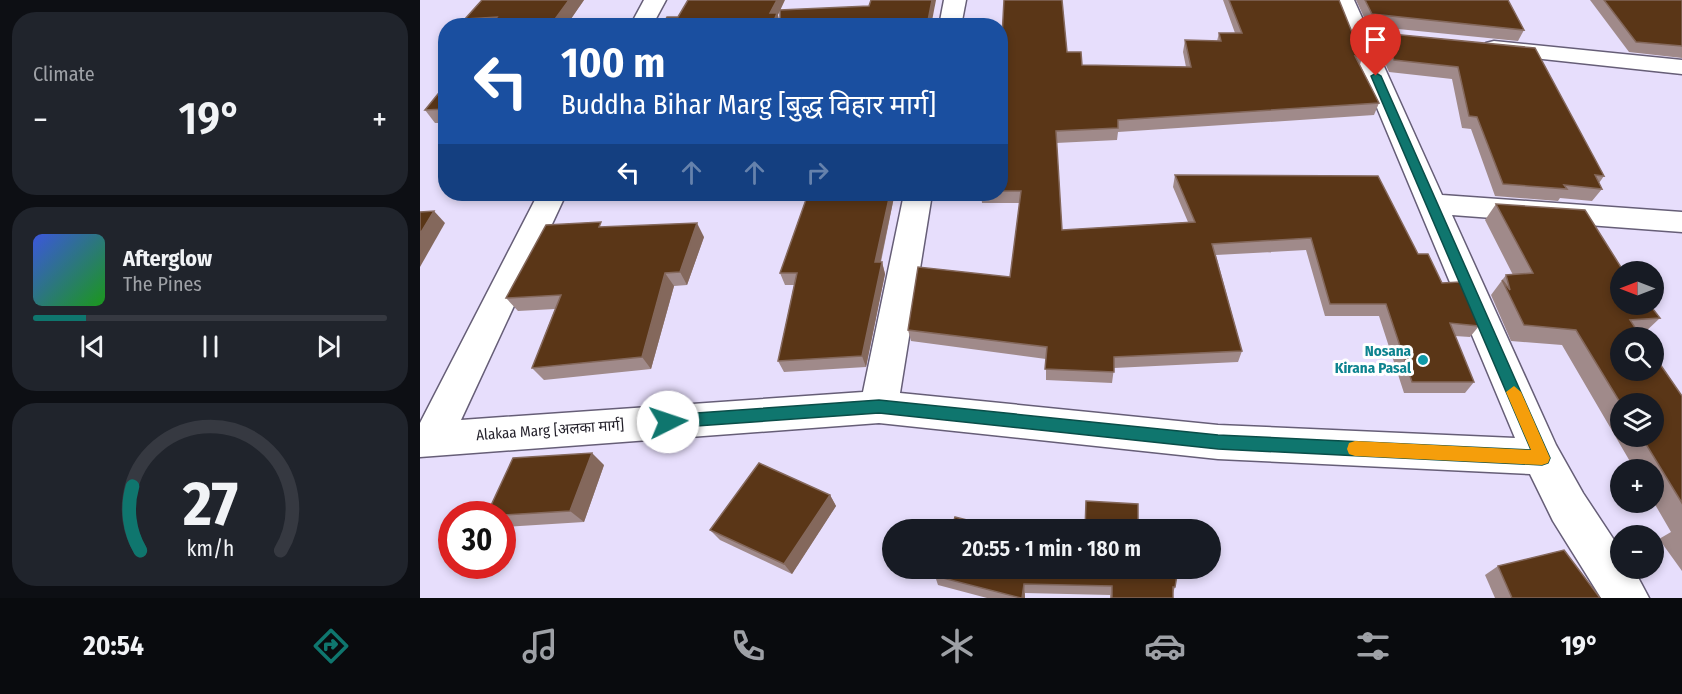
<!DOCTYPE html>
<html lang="en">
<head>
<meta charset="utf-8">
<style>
  :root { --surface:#171b24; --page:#20242c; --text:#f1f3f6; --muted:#9ea1a6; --line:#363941; --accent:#0f766e }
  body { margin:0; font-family:"Fira Sans Condensed","Noto Sans Devanagari",sans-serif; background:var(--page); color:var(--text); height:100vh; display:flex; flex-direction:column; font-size:22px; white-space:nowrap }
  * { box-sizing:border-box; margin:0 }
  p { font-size:20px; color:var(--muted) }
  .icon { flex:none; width:33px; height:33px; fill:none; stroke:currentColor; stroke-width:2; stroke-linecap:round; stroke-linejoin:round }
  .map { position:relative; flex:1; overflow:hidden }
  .details { display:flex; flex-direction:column; gap:12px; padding:12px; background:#0d0f14; width:420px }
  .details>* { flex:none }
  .banner { position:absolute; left:18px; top:18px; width:570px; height:183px; border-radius:24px; box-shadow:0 3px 9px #0003; background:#1a4fa0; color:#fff; overflow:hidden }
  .needle { width:39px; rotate:270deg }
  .controls { position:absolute; left:1190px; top:261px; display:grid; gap:12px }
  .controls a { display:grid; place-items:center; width:54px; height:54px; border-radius:50%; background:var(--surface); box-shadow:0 3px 9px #0003; font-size:30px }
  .speed { position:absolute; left:18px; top:501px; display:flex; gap:12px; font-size:30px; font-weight:700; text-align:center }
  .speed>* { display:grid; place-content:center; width:78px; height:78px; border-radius:50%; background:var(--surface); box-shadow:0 3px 9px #0003; line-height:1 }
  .speed .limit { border:9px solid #d22; background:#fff; color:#111 }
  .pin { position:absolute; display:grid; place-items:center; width:51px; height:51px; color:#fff; margin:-62px -26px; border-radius:50% 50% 50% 0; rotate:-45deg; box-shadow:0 0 6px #0007 }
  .pin .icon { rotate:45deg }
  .me { position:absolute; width:66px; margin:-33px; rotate:86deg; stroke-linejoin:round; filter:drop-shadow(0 0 4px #0008) }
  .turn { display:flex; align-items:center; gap:21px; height:126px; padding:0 24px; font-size:27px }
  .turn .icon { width:78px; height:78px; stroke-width:2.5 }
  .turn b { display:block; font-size:42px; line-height:51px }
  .lanes { display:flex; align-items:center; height:57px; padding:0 24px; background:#0003; justify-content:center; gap:30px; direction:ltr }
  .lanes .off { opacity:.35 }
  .big { font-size:45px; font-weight:600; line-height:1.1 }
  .details .widget { flex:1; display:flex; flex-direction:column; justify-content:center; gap:9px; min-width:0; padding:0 21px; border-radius:24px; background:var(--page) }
  .details .dial { align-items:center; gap:0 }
  .dial svg { height:156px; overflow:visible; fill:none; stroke:var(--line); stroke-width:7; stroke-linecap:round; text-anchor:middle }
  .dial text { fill:var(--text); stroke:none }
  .song { display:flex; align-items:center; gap:18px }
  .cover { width:72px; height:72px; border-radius:9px; background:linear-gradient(135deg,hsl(230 70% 55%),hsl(120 70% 35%)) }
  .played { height:6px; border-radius:3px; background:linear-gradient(90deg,var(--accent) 15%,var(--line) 15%) }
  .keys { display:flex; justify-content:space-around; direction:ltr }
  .heat { display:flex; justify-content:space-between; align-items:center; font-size:33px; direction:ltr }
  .trip { position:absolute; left:462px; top:519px; width:339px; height:60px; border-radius:30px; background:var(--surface); box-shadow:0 3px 9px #0003; font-weight:600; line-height:60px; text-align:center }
  .tab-bar { display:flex; height:96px; justify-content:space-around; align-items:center; background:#090b0e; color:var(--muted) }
  .tab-bar .icon { width:42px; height:42px }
  .tab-bar .current { color:var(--accent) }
  .tab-bar b { font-size:27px; color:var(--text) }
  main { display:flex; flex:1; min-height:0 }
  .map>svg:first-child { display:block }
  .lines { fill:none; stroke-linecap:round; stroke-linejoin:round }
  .minor-casing { stroke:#665e77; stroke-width:3 }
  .minor { fill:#fff; fill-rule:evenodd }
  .wall { fill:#a08a8a; fill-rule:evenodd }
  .shaded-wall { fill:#84685c }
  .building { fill:#5a3617; stroke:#84685c; stroke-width:1.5 }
  .route { fill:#0f766e; stroke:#0a4d48; stroke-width:1.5 }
  .slow { fill:#f59e0b }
  .culture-dot { fill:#0f9aa8; stroke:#fff; stroke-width:2 }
  .labels { text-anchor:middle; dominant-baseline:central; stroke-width:6; stroke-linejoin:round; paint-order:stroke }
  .culture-label { font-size:15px; font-weight:bold; fill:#0d838f; stroke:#fff; text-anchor:end }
  .street-label { font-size:15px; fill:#221f29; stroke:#fff }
</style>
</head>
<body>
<main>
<section class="details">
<div class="widget"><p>Climate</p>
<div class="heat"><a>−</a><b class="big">19°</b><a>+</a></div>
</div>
<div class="widget">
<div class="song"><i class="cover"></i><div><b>Afterglow</b><p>The Pines</p></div></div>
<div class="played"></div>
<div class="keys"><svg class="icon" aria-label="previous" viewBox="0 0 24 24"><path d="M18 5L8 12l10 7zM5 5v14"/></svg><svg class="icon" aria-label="pause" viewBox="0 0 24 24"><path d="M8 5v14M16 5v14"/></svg><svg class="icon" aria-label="next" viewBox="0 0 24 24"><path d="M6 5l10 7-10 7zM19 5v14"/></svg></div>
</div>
<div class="widget dial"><svg viewBox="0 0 100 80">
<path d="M14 69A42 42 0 1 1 86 69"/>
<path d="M14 69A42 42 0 0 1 10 36" stroke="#0f766e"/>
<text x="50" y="56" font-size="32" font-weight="700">27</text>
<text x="50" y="72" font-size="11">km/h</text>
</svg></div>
</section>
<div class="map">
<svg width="1262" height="598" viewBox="0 0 1262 598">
  <rect width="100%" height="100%" fill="#e7defc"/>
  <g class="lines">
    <g class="minor-casing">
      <g id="minor">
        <polygon points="224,0 246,0 232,26 210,26"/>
        <polygon points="524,0 546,0 541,26 519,26"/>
        <polygon points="912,0 934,0 1022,195 1262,212 1262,232 1032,215 1136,445 1163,493 1200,549 1200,568 1213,568 1229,598 1181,598 1133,521 1110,474 798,459 459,423 0,457 0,423 118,194 146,194 41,420 443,392 484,194 512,194 480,393 798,425 1095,438"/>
        <polygon points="1074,41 1262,60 1262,74 1066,53 1062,48 1066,43"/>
      </g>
    </g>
    <use href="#minor" class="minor"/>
  </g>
  <g class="wall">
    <polygon points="164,0 146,26 49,26 45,19"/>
    <polygon points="803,0 919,0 942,57 940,65 959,103 954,115 698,132 697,140 636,143 642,230 768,222 753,187 755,175 998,254 1059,326 1050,337 1035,336 1054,382 1045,393 984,393 959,316 905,316 886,250 796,255 822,351 818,362 694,368 692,383 626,380 626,359 491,341 488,330 590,277 600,203 562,203 561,194 580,194 580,74 647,52 662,65 766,67 763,52 765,40 797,41 799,33 815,33"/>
    <polygon points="936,0 1088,0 1104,30 1098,41 948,26"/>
    <polygon points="1170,0 1262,0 1262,58 1209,52"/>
    <polygon points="961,33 1115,48 1184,176 1179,183 1182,189 1172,201 1140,198 1138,201 1075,196 1051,129 1042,128 1032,79 969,72 957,45"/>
    <polygon points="26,84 26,123 15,123 5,110"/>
    <polygon points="388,194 474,194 474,197 461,262 462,262 465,274 446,367 364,372 358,361 374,285 365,285 360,273"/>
    <path d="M1076 204 1200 272 1240 318 1223 334H1219L1262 396V571L1239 539 1251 532 1233 501V470H1215L1142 345 1091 341 1071 295 1086 275H1093L1065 220ZM1200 404H1233V436H1200Z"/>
    <polygon points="184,227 284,237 267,285 254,286 231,369 124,380 112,368 135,309 98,311 86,298"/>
    <polygon points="184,465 164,522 82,527 82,514"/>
    <polygon points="410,495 416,506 372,574 300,540 290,530"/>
    <polygon points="1078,566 1180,598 1075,598 1065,575"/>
    <polygon points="515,576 755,587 753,593 753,598 690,598 690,595 605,593 605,598 567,598 518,585"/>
  </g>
  <g class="shaded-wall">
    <polygon points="149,0 164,0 146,26 130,26"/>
    <polygon points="357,0 365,0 358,15 360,23 359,26 352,26 350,13"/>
    <polygon points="512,0 516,0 511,26 507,26"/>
    <polygon points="470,194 474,194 474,197 458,273 455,262"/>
    <polygon points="14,211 25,223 0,267 0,234"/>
    <polygon points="277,223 284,237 267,285 260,272"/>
    <polygon points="462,262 465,274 446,367 442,356"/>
    <polygon points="245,273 254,286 231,369 222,357"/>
    <polygon points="172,453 184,465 164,522 150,511"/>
    <polygon points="410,495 416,506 372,574 364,564"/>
    <polygon points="604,584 605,598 602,598"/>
  </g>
  <g class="building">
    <polygon points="62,0 149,0 130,26 70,26 77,17 45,19"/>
    <polygon points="268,0 357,0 350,13 357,13 352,26 242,26 247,17 258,17"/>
    <polygon points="451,0 512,0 507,26 360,26 360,10 449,6"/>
    <polygon points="584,0 642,0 647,52 661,52 662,65 771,67 765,40 801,41 799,33 822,33 809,0 919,0 942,57 935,56 959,103 698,120 698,128 636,131 642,230 775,222 755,175 958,176 998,254 1008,254 1022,283 1040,282 1059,326 1030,323 1054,382 992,382 966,304 910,304 891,238 792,244 822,351 694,357 694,372 625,369 627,347 488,330 498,267 590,277 601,191 580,191 580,74"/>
    <polygon points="945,0 1088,0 1104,30 952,14"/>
    <polygon points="1184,0 1262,0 1262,46 1216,42"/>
    <polygon points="961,33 1115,48 1184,176 1175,175 1182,189 1144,185 1147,189 1083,184 1057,117 1049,116 1038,67 974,60"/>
    <polygon points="26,84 26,109 5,110"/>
    <polygon points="388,194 470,194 455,262 462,262 442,356 358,361 377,273 360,273"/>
    <polygon points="1076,204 1165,210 1204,272 1200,272 1200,304 1229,304 1240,318 1210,320 1222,338 1200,338 1200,370 1233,370 1233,354 1262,396 1262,503 1221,436 1233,436 1233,404 1201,404 1156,330 1104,325 1082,280 1090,290 1086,275 1113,273"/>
    <polygon points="14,211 0,234 0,212"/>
    <polygon points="181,222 179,227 277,223 260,272 245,273 222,357 112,368 141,295 86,298 126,225"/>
    <polygon points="172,453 150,511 82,515 82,514 67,514 93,458"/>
    <polygon points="339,463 410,495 364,564 290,530"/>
    <polygon points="666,501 718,504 718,524 750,525 751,530 665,530"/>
    <polygon points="535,517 587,530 531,530"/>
    <polygon points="1144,550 1180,598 1092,598 1078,566"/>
    <polygon points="517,568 754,568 758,569 755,587 753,587 753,598 692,598 692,586 604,584 602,598 601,598 515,576"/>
  </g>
  <polygon class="route" points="956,73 961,76 1130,458 1128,463 1122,465 798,449 459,413 248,428 242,426 240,422 242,417 248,415 459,400 798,435 1111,450 951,76"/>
  <polygon class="slow" points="1094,386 1101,392 1130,458 1128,463 1122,465 935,456 929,454 927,449 929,443 935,441 1111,450 1086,392"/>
  <circle class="culture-dot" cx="1003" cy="360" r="6"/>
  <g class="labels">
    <g class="culture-label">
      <text x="991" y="351">Nosana<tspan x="991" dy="17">Kirana Pasal</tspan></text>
    </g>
    <g class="street-label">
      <text transform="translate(130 430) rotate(-4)">Alakaa Marg [अलका मार्ग]</text>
    </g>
  </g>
</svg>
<div class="controls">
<a><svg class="needle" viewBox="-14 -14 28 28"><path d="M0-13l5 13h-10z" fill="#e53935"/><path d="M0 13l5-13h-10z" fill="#9ea1a6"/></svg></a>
<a><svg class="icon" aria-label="search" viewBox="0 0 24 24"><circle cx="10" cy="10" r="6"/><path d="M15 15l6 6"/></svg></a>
<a><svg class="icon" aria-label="layers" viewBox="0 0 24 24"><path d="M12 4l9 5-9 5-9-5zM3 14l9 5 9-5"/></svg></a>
<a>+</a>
<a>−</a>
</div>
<div class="speed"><div class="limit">30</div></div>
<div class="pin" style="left:956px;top:76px;background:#d93025"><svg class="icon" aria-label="arrive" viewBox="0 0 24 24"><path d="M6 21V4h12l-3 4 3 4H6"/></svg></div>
<svg class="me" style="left:248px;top:422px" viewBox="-20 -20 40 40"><circle r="19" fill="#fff"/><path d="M0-13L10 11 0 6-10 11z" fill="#0f766e"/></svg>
<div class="trip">20:55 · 1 min · 180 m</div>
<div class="banner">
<div class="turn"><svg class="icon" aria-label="left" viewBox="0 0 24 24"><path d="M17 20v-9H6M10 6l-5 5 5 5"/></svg><div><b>100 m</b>Buddha Bihar Marg [बुद्ध विहार मार्ग]</div></div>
<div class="lanes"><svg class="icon" aria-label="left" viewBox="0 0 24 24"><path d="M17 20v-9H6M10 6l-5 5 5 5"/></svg><svg class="icon off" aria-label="ahead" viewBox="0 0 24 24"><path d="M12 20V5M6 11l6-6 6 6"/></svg><svg class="icon off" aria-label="ahead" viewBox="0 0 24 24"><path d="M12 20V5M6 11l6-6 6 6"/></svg><svg class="icon off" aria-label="right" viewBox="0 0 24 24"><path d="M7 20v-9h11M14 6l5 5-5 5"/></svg></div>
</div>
</div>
</main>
<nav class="tab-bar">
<b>20:54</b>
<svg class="icon current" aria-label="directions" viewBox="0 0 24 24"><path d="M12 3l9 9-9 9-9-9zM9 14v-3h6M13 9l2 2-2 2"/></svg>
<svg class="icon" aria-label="music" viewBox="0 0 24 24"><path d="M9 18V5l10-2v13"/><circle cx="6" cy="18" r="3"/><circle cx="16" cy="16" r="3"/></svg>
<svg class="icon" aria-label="phone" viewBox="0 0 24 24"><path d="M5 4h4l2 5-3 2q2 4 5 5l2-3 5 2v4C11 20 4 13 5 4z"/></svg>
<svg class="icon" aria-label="climate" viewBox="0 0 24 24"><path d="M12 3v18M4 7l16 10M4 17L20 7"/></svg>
<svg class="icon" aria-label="car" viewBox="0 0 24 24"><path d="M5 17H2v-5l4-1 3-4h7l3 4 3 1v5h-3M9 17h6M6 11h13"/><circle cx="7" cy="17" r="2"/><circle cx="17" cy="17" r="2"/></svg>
<svg class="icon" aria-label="filters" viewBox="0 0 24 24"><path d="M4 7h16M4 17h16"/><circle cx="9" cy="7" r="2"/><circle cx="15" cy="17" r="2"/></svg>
<b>19°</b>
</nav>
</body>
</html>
